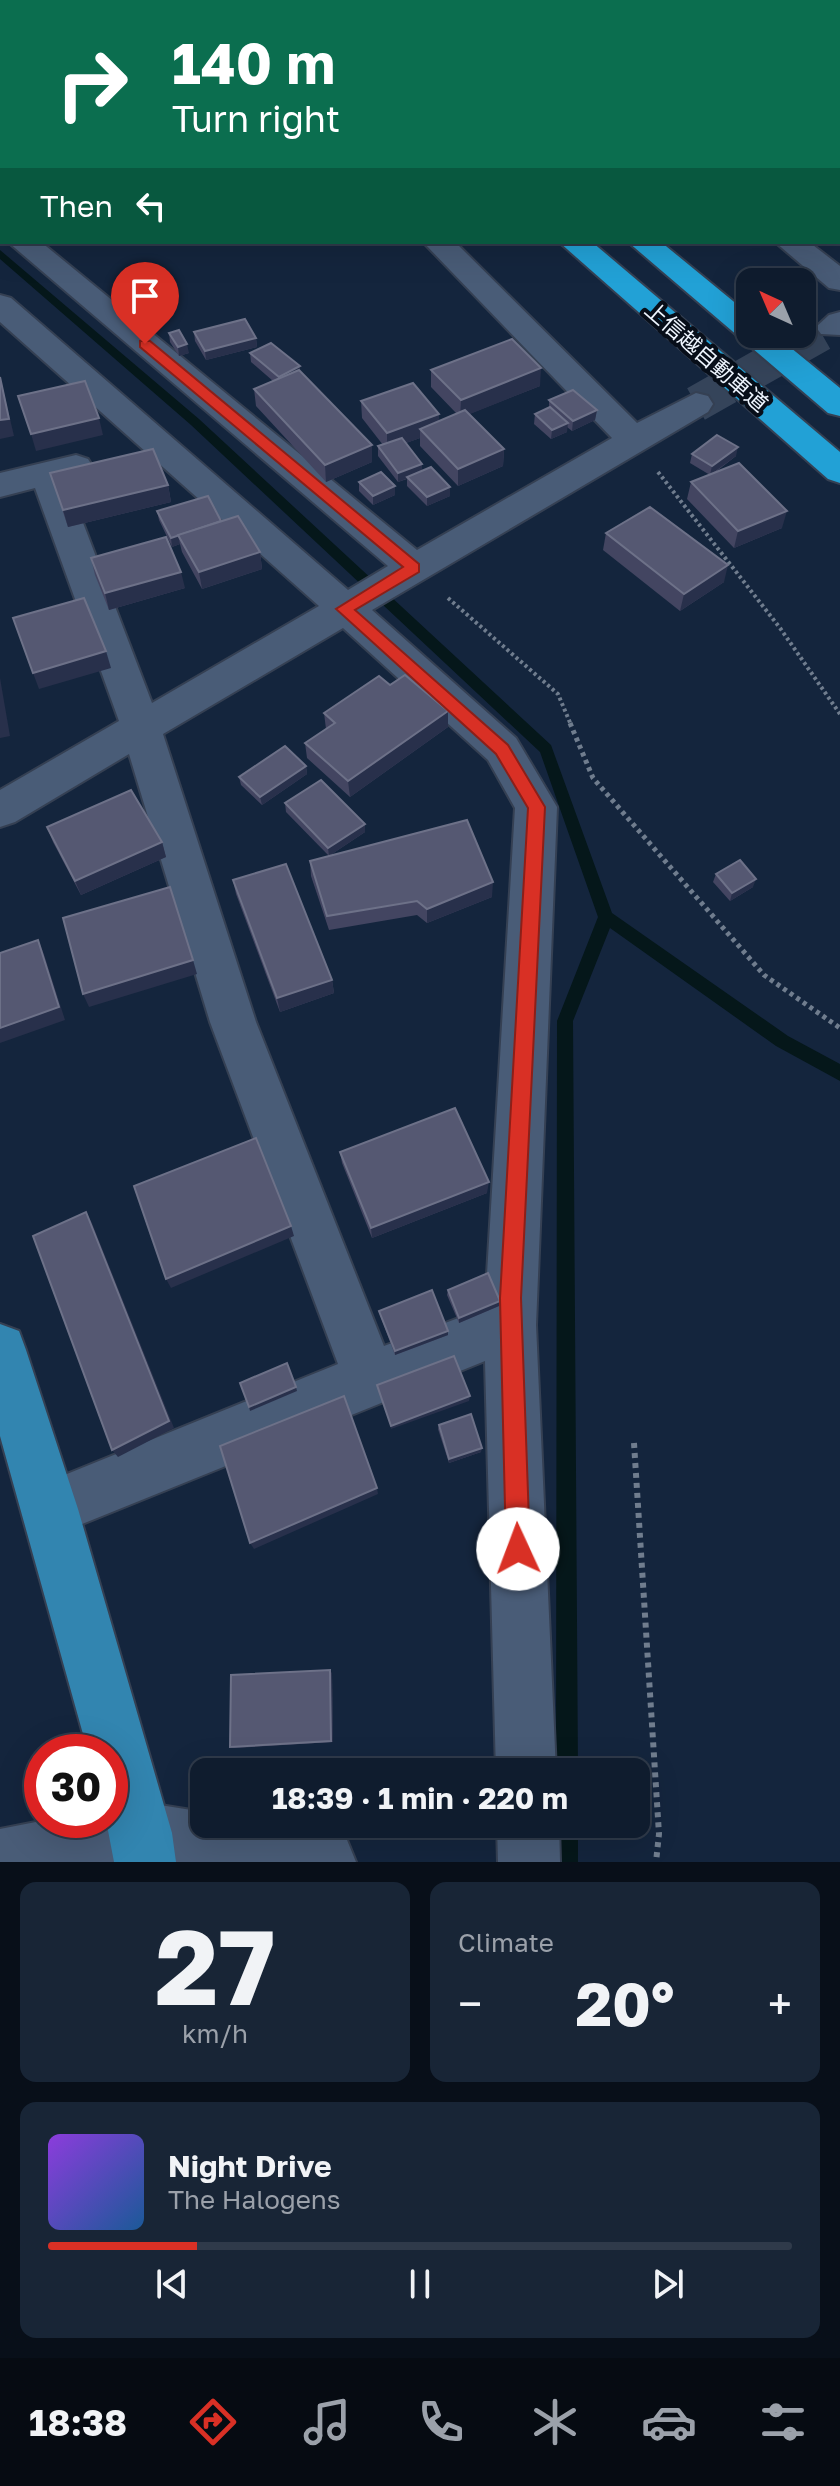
<!DOCTYPE html>
<html lang="en">
<head>
<meta charset="utf-8">
<style>
  :root { --surface:#0f1c2e; --page:#182536; --text:#f1f3f6; --muted:#9ba1aa; --line:#2f3a4a; --accent:#d93025 }
  body { margin:0; font-family:"Golos Text","Noto Sans JP",sans-serif; background:var(--page); color:var(--text); height:100vh; display:flex; flex-direction:column; font-size:30px; white-space:nowrap }
  * { box-sizing:border-box; margin:0 }
  p { font-size:26px; color:var(--muted) }
  .icon { flex:none; width:44px; height:44px; fill:none; stroke:currentColor; stroke-width:2; stroke-linecap:round; stroke-linejoin:round }
  .map { position:relative; height:1862px; overflow:hidden }
  .panel { display:flex; flex-direction:column; gap:20px; padding:20px; background:#080f19; flex:1 }
  .panel>* { flex:none }
  .banner { position:absolute; left:0px; top:0px; width:840px; height:244px; box-shadow:0 8px 32px #0002,0 0 0 2px var(--line); background:#0b6e4f; color:#fff; overflow:hidden }
  .needle { width:52px; rotate:316deg }
  .fabs { position:absolute; left:736px; top:268px; display:grid; gap:16px }
  .fabs a { display:grid; place-items:center; width:80px; height:80px; border-radius:16px; background:var(--surface); box-shadow:0 8px 32px #0002,0 0 0 2px var(--line); font-size:40px }
  .speed { position:absolute; left:24px; top:1734px; display:flex; gap:16px; font-size:40px; font-weight:700; text-align:center }
  .speed>* { display:grid; place-content:center; width:104px; height:104px; border-radius:50%; background:var(--surface); box-shadow:0 8px 32px #0002,0 0 0 2px var(--line); line-height:1 }
  .speed .limit { border:12px solid #d22; background:#fff; color:#111 }
  .pin { position:absolute; display:grid; place-items:center; width:68px; height:68px; color:#fff; margin:-82px -34px; border-radius:50% 50% 50% 0; rotate:-45deg; box-shadow:0 0 8px #0007 }
  .pin .icon { rotate:45deg }
  .me { position:absolute; width:88px; margin:-44px; rotate:358deg; stroke-linejoin:round; filter:drop-shadow(0 0 6px #0008) }
  .turn { display:flex; align-items:center; gap:28px; height:168px; padding:0 40px; font-size:36px }
  .turn .icon { width:104px; height:104px; stroke-width:2.5 }
  .turn b { display:block; font-size:56px; line-height:68px }
  .then { display:flex; align-items:center; height:76px; padding:0 40px; background:#0003; gap:16px; font-size:30px }
  .big { font-size:60px; font-weight:700; line-height:1.1 }
  .panel .card { flex:1; display:flex; flex-direction:column; justify-content:center; gap:12px; min-width:0; padding:0 28px; border-radius:16px; background:var(--page) }
  .panel .dial { align-items:center; gap:0 }
  .dial b { font-size:104px; line-height:1 }
  .song { display:flex; align-items:center; gap:24px }
  .cover { width:96px; height:96px; border-radius:12px; background:linear-gradient(135deg,hsl(270 70% 55%),hsl(210 70% 35%)) }
  .played { height:8px; border-radius:4px; background:linear-gradient(90deg,var(--accent) 20%,var(--line) 20%) }
  .keys { display:flex; justify-content:space-around; direction:ltr }
  .heat { display:flex; justify-content:space-between; align-items:center; font-size:44px; direction:ltr }
  .panel .tiles { flex:1; display:grid; gap:20px; grid-template-columns:1fr 1fr }
  .card:last-child { grid-column:span 2 }
  .trip { position:absolute; left:190px; top:1758px; width:460px; height:80px; border-radius:16px; background:var(--surface); box-shadow:0 8px 32px #0002,0 0 0 2px var(--line); font-weight:700; line-height:80px; text-align:center }
  .menu { display:flex; height:128px; justify-content:space-around; align-items:center; background:#060b12; color:var(--muted) }
  .menu .icon { width:56px; height:56px }
  .menu .current { color:var(--accent) }
  .menu b { font-size:36px; color:var(--text) }
  .map>svg:first-child { display:block }
  .lines { fill:none; stroke-linecap:round; stroke-linejoin:round }
  .stream { fill:#05171a; fill-rule:evenodd }
  .minor-tunnel { stroke:#35445a; stroke-width:36; stroke-dasharray:36 18; stroke-linecap:butt }
  .minor-casing { stroke:#354053; stroke-width:4 }
  .major-casing { stroke:#354053; stroke-width:4 }
  .highway-casing { stroke:#354053; stroke-width:4 }
  .path-far2 { stroke:#707d8e; stroke-width:4; stroke-dasharray:3 3; stroke-linecap:butt }
  .path-far1 { stroke:#707d8e; stroke-width:5; stroke-dasharray:4 4; stroke-linecap:butt }
  .path { stroke:#707d8e; stroke-width:6; stroke-dasharray:5 5; stroke-linecap:butt }
  .minor { fill:#495c77; fill-rule:evenodd }
  .major { fill:#3285b0; fill-rule:evenodd }
  .highway { fill:#22a1d6; fill-rule:evenodd }
  .wall { fill:#434561 }
  .shaded-wall { fill:#28304b }
  .building { fill:#555872; stroke:#6d7188; stroke-width:2 }
  .route { fill:#d93025; stroke:#8d1f18; stroke-width:2 }
  .labels { text-anchor:middle; dominant-baseline:central; stroke-width:8; stroke-linejoin:round; paint-order:stroke }
  .far-street-label { font-size:22px; fill:#eef5fe; stroke:#070e19 }
</style>
</head>
<body>
<div class="map">
<svg width="840" height="1862" viewBox="0 0 840 1862">
  <rect width="100%" height="100%" fill="#14253d"/>
  <g class="lines">
    <g class="stream">
      <polygon points="0,250 199,419 551,745 612,913 788,1036 840,1064 840,1081 776,1046 610,928 573,1021 578,1772 556,1772 557,1021 598,917 540,752 191,425 0,259"/>
      <rect x="556" y="1824" width="22" height="38"/>
    </g>
    <polyline class="minor-tunnel" points="696,404 832,327"/>
    <g class="minor-casing">
      <g id="minor">
        <polygon points="158,0 184,0 186,2 160,2"/>
        <polygon points="466,0 492,0 494,2 468,2"/>
        <polygon points="788,0 815,0 817,2 790,2"/>
        <polygon points="838,16 840,17 840,33 838,32"/>
        <path d="M8 242H41L417 550 612 438 423 242H455L637 423 696 393 708 396 713 404 708 412 372 610 516 738 557 807 536 1325 556 1772H496L485 1361 50 1537 30 1529 22 1509 30 1489 338 1364 210 1022 129 754 15 822 0 827V790L119 721 35 488 0 497V473L76 455 88 459 93 467 88 475 67 481 152 703 319 606 0 322V295L11 298 348 590 388 566ZM343 628 488 760 515 808 485 1308 384 1346 256 1022 163 734Z"/>
        <polygon points="775,242 809,242 840,266 840,290 829,288"/>
        <polygon points="840,312 840,335 821,334 816,327 829,315"/>
        <path d="M141 1802 204 1812V1824C253 1824 301 1821 347 1840L356 1862H0V1829L46 1820H110V1808Z"/>
        <polygon points="497,1824 559,1824 560,1862 498,1862"/>
      </g>
    </g>
    <g class="major-casing">
      <polygon id="major" points="0,1324 19,1331 26,1350 78,1509 172,1833 176,1862 114,1862 106,1820 110,1820 110,1752 88,1752 0,1436"/>
    </g>
    <g class="highway-casing">
      <g id="highway">
        <polygon points="267,0 293,0 295,2 269,2"/>
        <polygon points="328,0 354,0 356,2 330,2"/>
        <polygon points="559,242 592,242 840,452 840,483 828,479"/>
        <polygon points="628,242 661,242 750,315 750,334 774,334 840,388 840,416 828,413"/>
      </g>
    </g>
    <g class="path-far2">
      <polyline points="658,472 780,628 840,714"/>
      <polyline points="448,598 558,694 571,725"/>
    </g>
    <polyline class="path-far1" points="570,723 593,778 764,975 840,1028"/>
    <polyline class="path" points="634,1443 659,1834 656,1862"/>
    <use href="#minor" class="minor"/>
    <use href="#major" class="major"/>
    <use href="#highway" class="highway"/>
  </g>
  <g class="wall">
    <polygon points="194,332 256,338 257,347 206,360 195,341"/>
    <polygon points="169,333 189,353 179,356 170,342"/>
    <polygon points="250,353 300,371 372,445 372,462 326,482 256,406 254,389 273,381 251,362"/>
    <polygon points="431,370 540,386 469,414 504,449 503,466 458,486 420,446 420,438 406,443 422,471 450,487 450,496 427,506 407,486 407,479 398,482 378,456 378,446 383,445 362,418 361,401 439,421 457,414 431,387"/>
    <polygon points="549,400 597,410 595,420 572,431 567,427 567,432 551,439 534,424 535,414 549,408"/>
    <polygon points="692,454 736,456 713,474 782,528 734,548 687,499 691,482 710,475 690,463"/>
    <polygon points="50,473 168,485 171,502 68,527"/>
    <polygon points="359,482 395,486 395,495 373,505 359,491"/>
    <polygon points="157,511 221,521 260,552 262,569 202,589 182,552 180,544 172,547 159,520"/>
    <polygon points="606,533 724,582 680,611 603,550"/>
    <polygon points="91,558 185,588 109,610 95,575"/>
    <polygon points="390,685 448,727 350,797 307,758 305,743 326,729 324,713"/>
    <polygon points="306,766 307,774 262,805 241,785 239,777"/>
    <polygon points="285,803 365,832 329,856 286,812"/>
    <polygon points="47,827 162,842 166,857 81,895 53,842"/>
    <polygon points="310,861 492,897 427,923 417,915 329,930 311,876"/>
    <polygon points="716,874 753,887 730,901 713,882"/>
    <polygon points="233,880 332,980 334,993 280,1012 236,894"/>
    <polygon points="340,1152 487,1193 372,1238 342,1163"/>
    <polygon points="448,1290 500,1301 499,1306 459,1323 447,1295"/>
    <polygon points="379,1311 448,1331 448,1335 395,1355 380,1315"/>
    <polygon points="439,1425 481,1452 449,1463 438,1429"/>
    <polygon points="332,1673 333,1742 234,1748 230,1747"/>
  </g>
  <g class="shaded-wall">
    <polygon points="840,143 840,154 838,160 838,145"/>
    <polygon points="256,338 257,347 206,360 205,351"/>
    <polygon points="187,344 189,353 179,356 178,347"/>
    <polygon points="300,366 300,376 280,386 279,377"/>
    <polygon points="541,368 540,386 460,418 461,400"/>
    <polygon points="0,376 14,436 0,439"/>
    <polygon points="597,410 595,420 572,431 573,421"/>
    <polygon points="439,414 439,432 420,429 420,438 387,450 387,433"/>
    <polygon points="99,418 103,435 36,451 31,434"/>
    <polygon points="568,423 567,432 551,439 552,430"/>
    <polygon points="372,445 372,462 326,482 325,465"/>
    <polygon points="738,447 736,456 710,475 712,466"/>
    <polygon points="504,449 503,466 458,486 458,469"/>
    <polygon points="422,464 422,473 398,482 398,473"/>
    <polygon points="168,485 171,502 68,527 63,510"/>
    <polygon points="395,486 395,495 373,505 373,496"/>
    <polygon points="450,487 450,496 427,506 427,497"/>
    <polygon points="787,511 782,528 734,548 738,531"/>
    <polygon points="178,535 180,544 172,547 171,538"/>
    <polygon points="260,552 262,569 202,589 199,572"/>
    <polygon points="728,565 724,582 680,611 684,594"/>
    <polygon points="181,572 185,588 109,610 105,593"/>
    <polygon points="106,651 111,668 39,689 33,673"/>
    <polygon points="0,678 10,736 0,738"/>
    <polygon points="448,711 448,727 350,797 348,781"/>
    <polygon points="306,766 307,774 262,805 260,797"/>
    <polygon points="365,824 365,832 329,856 328,848"/>
    <polygon points="162,842 166,857 81,895 75,881"/>
    <polygon points="756,879 753,887 730,901 732,893"/>
    <polygon points="493,882 492,897 427,923 427,909"/>
    <polygon points="38,940 44,954 65,1020 0,1043 0,1028"/>
    <polygon points="193,960 197,974 89,1007 83,994"/>
    <polygon points="332,980 334,993 280,1012 277,998"/>
    <polygon points="489,1182 487,1193 372,1238 371,1228"/>
    <polygon points="86,1212 92,1223 174,1428 118,1457 112,1450"/>
    <polygon points="291,1226 294,1236 171,1288 166,1279"/>
    <polygon points="500,1301 499,1306 459,1323 459,1318"/>
    <polygon points="448,1331 448,1335 395,1355 395,1351"/>
    <polygon points="296,1387 297,1391 250,1411 249,1407"/>
    <polygon points="470,1396 469,1401 391,1429 391,1426"/>
    <polygon points="482,1448 481,1452 449,1463 449,1459"/>
    <polygon points="377,1488 378,1494 254,1549 250,1543"/>
    <polygon points="330,1670 332,1673 333,1742 331,1741"/>
  </g>
  <g class="building">
    <polygon points="840,76 840,95 838,96 838,77"/>
    <polygon points="838,119 840,123 840,143 838,145"/>
    <polygon points="245,319 256,338 205,351 194,332"/>
    <polygon points="179,330 187,344 178,347 169,333"/>
    <polygon points="512,339 541,368 461,400 431,370"/>
    <polygon points="271,343 300,366 279,377 250,353"/>
    <polygon points="299,370 372,445 325,465 254,389"/>
    <polygon points="0,377 9,419 0,420"/>
    <polygon points="85,381 99,418 31,434 18,396"/>
    <polygon points="413,383 439,414 387,433 361,401"/>
    <polygon points="573,390 597,410 573,421 549,400"/>
    <polygon points="550,407 568,423 552,430 535,414"/>
    <polygon points="465,410 504,449 458,469 420,429"/>
    <polygon points="717,435 738,447 712,466 692,454"/>
    <polygon points="402,438 422,464 398,473 378,446"/>
    <polygon points="153,449 168,485 63,510 50,473"/>
    <polygon points="739,463 787,511 738,531 691,482"/>
    <polygon points="431,467 450,487 427,497 407,477"/>
    <polygon points="381,472 395,486 373,496 359,482"/>
    <polygon points="208,496 221,521 171,538 157,511"/>
    <polygon points="650,507 728,565 684,594 606,533"/>
    <polygon points="238,516 260,552 199,572 178,535"/>
    <polygon points="166,537 181,572 105,593 91,558"/>
    <polygon points="84,598 106,651 33,673 13,618"/>
    <polygon points="405,675 448,711 348,781 305,743 335,723 324,713 379,676 390,685"/>
    <polygon points="285,746 306,766 260,797 239,777"/>
    <polygon points="321,780 365,824 328,848 285,803"/>
    <polygon points="131,790 162,842 75,881 47,827"/>
    <polygon points="467,820 493,882 427,909 417,901 327,916 310,861"/>
    <polygon points="740,860 756,879 732,893 716,874"/>
    <polygon points="286,864 332,980 277,998 233,880"/>
    <polygon points="170,887 193,960 83,994 63,918"/>
    <polygon points="38,940 59,1007 0,1028 0,953"/>
    <polygon points="455,1108 489,1182 371,1228 340,1152"/>
    <polygon points="256,1138 291,1226 166,1279 134,1186"/>
    <polygon points="86,1212 169,1421 112,1450 33,1236"/>
    <polygon points="488,1273 500,1301 459,1318 448,1290"/>
    <polygon points="432,1290 448,1331 395,1351 379,1311"/>
    <polygon points="454,1356 470,1396 391,1426 377,1385"/>
    <polygon points="287,1363 296,1387 249,1407 240,1383"/>
    <polygon points="344,1396 377,1488 250,1543 220,1446"/>
    <polygon points="471,1414 482,1448 449,1459 439,1425"/>
    <polygon points="330,1670 331,1741 230,1747 231,1675"/>
  </g>
  <polygon class="route" points="140,341 150,341 419,564 419,572 355,610 508,745 545,807 521,1298 530,1549 526,1557 518,1560 510,1557 506,1549 500,1298 528,808 496,754 336,609 403,567 140,347"/>
  <g class="labels">
    <g class="far-street-label">
      <text transform="translate(707 356) rotate(41)">上信越自動車道</text>
    </g>
  </g>
</svg>
<div class="fabs">
<a><svg class="needle" viewBox="-14 -14 28 28"><path d="M0-13l5 13h-10z" fill="#e53935"/><path d="M0 13l5-13h-10z" fill="#9ba1aa"/></svg></a>
</div>
<div class="speed"><div class="limit">30</div></div>
<div class="pin" style="left:145px;top:344px;background:#d93025"><svg class="icon" aria-label="arrive" viewBox="0 0 24 24"><path d="M6 21V4h12l-3 4 3 4H6"/></svg></div>
<svg class="me" style="left:518px;top:1549px" viewBox="-20 -20 40 40"><circle r="19" fill="#fff"/><path d="M0-13L10 11 0 6-10 11z" fill="#d93025"/></svg>
<div class="trip">18:39 · 1 min · 220 m</div>
<div class="banner">
<div class="turn"><svg class="icon" aria-label="right" viewBox="0 0 24 24"><path d="M7 20v-9h11M14 6l5 5-5 5"/></svg><div><b>140 m</b>Turn right</div></div>
<div class="then">Then<svg class="icon" aria-label="left" viewBox="0 0 24 24"><path d="M17 20v-9H6M10 6l-5 5 5 5"/></svg></div>
</div>
</div>
<section class="panel">
<div class="tiles">
<div class="card dial"><b>27</b><p>km/h</p></div>
<div class="card"><p>Climate</p>
<div class="heat"><a>−</a><b class="big">20°</b><a>+</a></div>
</div>
<div class="card">
<div class="song"><i class="cover"></i><div><b>Night Drive</b><p>The Halogens</p></div></div>
<div class="played"></div>
<div class="keys"><svg class="icon" aria-label="previous" viewBox="0 0 24 24"><path d="M18 5L8 12l10 7zM5 5v14"/></svg><svg class="icon" aria-label="pause" viewBox="0 0 24 24"><path d="M8 5v14M16 5v14"/></svg><svg class="icon" aria-label="next" viewBox="0 0 24 24"><path d="M6 5l10 7-10 7zM19 5v14"/></svg></div>
</div>
</div>
</section>
<nav class="menu">
<b>18:38</b>
<svg class="icon current" aria-label="directions" viewBox="0 0 24 24"><path d="M12 3l9 9-9 9-9-9zM9 14v-3h6M13 9l2 2-2 2"/></svg>
<svg class="icon" aria-label="music" viewBox="0 0 24 24"><path d="M9 18V5l10-2v13"/><circle cx="6" cy="18" r="3"/><circle cx="16" cy="16" r="3"/></svg>
<svg class="icon" aria-label="phone" viewBox="0 0 24 24"><path d="M5 4h4l2 5-3 2q2 4 5 5l2-3 5 2v4C11 20 4 13 5 4z"/></svg>
<svg class="icon" aria-label="climate" viewBox="0 0 24 24"><path d="M12 3v18M4 7l16 10M4 17L20 7"/></svg>
<svg class="icon" aria-label="car" viewBox="0 0 24 24"><path d="M5 17H2v-5l4-1 3-4h7l3 4 3 1v5h-3M9 17h6M6 11h13"/><circle cx="7" cy="17" r="2"/><circle cx="17" cy="17" r="2"/></svg>
<svg class="icon" aria-label="filters" viewBox="0 0 24 24"><path d="M4 7h16M4 17h16"/><circle cx="9" cy="7" r="2"/><circle cx="15" cy="17" r="2"/></svg>
</nav>
</body>
</html>
